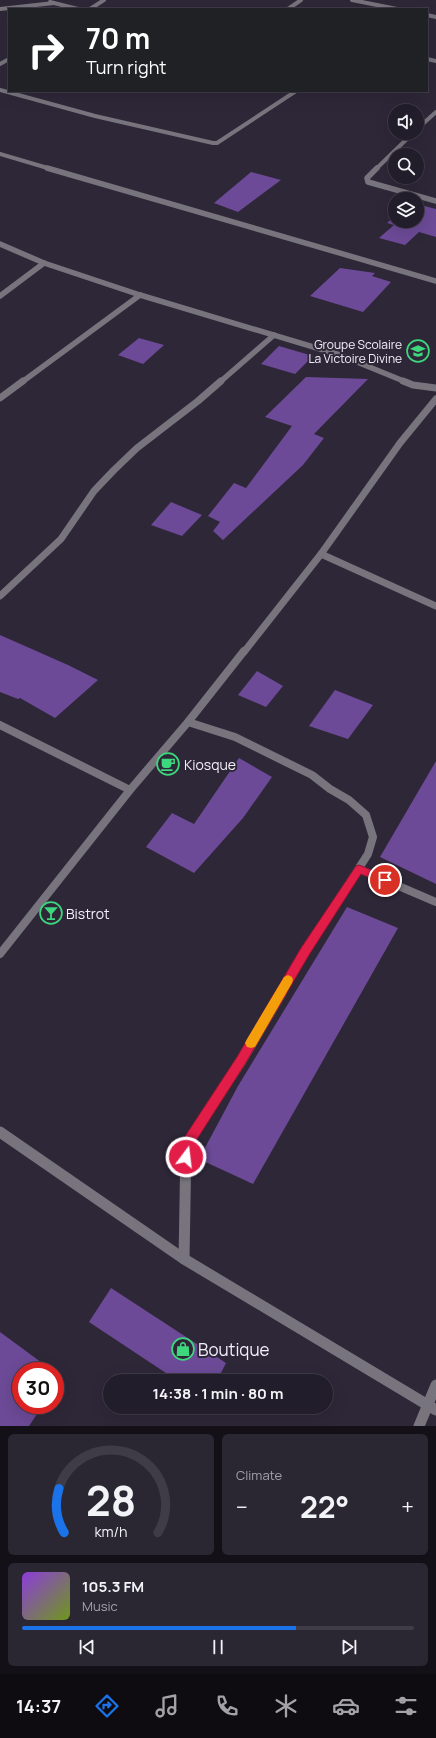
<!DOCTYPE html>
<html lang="en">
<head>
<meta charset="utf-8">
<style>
  :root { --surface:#221d2a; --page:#2a2632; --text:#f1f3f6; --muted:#a2a2a8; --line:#3f3b47; --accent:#1a73e8 }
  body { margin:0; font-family:Manrope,sans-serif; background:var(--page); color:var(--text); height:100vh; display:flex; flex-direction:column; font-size:15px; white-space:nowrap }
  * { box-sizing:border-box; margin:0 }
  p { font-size:13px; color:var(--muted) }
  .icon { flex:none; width:22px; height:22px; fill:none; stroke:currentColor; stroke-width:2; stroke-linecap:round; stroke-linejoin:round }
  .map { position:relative; height:1426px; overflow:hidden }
  .details { display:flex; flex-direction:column; gap:8px; padding:8px; background:#131017; flex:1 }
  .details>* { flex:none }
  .guide { position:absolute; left:8px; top:8px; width:420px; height:84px; border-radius:0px; box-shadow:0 4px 16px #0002,0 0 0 1px var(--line); background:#202124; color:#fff; overflow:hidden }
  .tools { position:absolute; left:388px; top:104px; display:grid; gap:8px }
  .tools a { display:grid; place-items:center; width:36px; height:36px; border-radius:50%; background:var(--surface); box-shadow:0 4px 16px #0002,0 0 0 1px var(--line); font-size:20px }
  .speed { position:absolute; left:12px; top:1362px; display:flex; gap:8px; font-size:20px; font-weight:700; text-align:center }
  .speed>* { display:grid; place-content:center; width:52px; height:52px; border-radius:50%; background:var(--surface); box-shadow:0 4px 16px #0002,0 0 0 1px var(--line); line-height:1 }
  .speed .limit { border:6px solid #d22; background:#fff; color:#111 }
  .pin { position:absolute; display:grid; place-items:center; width:34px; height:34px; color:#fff; margin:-17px; border:2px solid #fff; border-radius:50%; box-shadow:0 1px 4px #0007 }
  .me { position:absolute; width:44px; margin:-22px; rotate:15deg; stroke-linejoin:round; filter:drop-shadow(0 0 3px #0008) }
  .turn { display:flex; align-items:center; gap:14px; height:84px; padding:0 12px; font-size:18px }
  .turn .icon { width:52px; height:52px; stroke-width:2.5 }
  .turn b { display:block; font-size:28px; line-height:34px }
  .big { font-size:30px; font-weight:700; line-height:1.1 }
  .details .tile { flex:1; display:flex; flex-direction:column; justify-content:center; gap:6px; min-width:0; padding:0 14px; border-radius:6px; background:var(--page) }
  .details .dial { align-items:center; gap:0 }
  .dial svg { height:104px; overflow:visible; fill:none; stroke:var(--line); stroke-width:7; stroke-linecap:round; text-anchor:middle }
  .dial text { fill:var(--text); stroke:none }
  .song { display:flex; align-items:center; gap:12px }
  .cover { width:48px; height:48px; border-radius:6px; background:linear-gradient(135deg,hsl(270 70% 55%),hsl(80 70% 35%)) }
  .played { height:4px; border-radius:2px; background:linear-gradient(90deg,var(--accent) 70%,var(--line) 70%) }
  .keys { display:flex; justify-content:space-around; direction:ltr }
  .heat { display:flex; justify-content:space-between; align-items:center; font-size:22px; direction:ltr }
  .details .tiles { flex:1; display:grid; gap:8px; grid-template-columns:1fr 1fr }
  .tile:last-child { grid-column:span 2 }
  .trip { position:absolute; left:103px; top:1374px; width:230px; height:40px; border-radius:20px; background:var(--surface); box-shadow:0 4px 16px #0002,0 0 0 1px var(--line); font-weight:700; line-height:40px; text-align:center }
  .tabs { display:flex; height:64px; justify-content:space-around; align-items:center; background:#0e0c11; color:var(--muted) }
  .tabs .icon { width:28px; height:28px }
  .tabs .current { color:var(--accent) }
  .tabs b { font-size:18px; color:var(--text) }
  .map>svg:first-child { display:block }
  .building { fill:#6c4a97 }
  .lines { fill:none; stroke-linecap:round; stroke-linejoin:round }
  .minor-far4 { stroke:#77747d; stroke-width:4 }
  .minor-far3 { stroke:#77747d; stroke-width:5.5 }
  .minor-far2 { stroke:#77747d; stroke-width:7 }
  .minor-far1 { stroke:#77747d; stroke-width:8 }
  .minor { stroke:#77747d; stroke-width:11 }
  .tertiary { stroke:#77747d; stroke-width:4 }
  .route { fill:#e11d48; stroke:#92132f }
  .slow { fill:#f59e0b }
  .labels { text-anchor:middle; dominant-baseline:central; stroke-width:4; stroke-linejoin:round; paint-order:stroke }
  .far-poi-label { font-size:12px; fill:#f3effa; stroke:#2e2738; text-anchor:end }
  .poi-label { font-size:14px; fill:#f3effa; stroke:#2e2738; text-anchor:start }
  .near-poi-label { font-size:17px; fill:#f3effa; stroke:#2e2738; text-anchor:start }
</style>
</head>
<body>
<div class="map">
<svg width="436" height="1426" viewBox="0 0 436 1426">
  <rect width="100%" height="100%" fill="#2e2738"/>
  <g class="building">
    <polygon points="251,172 281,180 238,212 214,203"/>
    <polygon points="417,204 436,209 436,237 419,232 405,245 379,238 394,225 387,223 395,216 395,221 417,221"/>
    <polygon points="340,268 375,273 372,276 391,282 363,312 310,296"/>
    <polygon points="139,338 164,345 143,364 118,355"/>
    <polygon points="279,346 313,356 295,374 261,364"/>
    <polygon points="306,377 368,379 314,434 324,438 303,465 223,540 213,531 220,522 208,516 234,483 246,488 292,426 265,417"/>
    <polygon points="171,502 202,515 182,536 151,525"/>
    <polygon points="0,635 68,665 98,680 55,718 20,698 18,699 0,692"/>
    <polygon points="257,671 283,686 266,707 238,695"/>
    <polygon points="335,690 373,705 348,739 309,726"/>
    <polygon points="239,758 272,777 243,818 194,873 146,847 172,813 194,824"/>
    <polygon points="436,761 436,884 380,857"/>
    <polygon points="347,907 398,928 253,1184 199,1159 238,1086"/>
    <polygon points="111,1288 226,1363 217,1381 178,1381 89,1322"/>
    <polygon points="0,1332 53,1371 21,1371 21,1405 43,1405 29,1426 0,1426"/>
  </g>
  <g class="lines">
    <g class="minor-far4">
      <polyline points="352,0 397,9"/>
      <polyline points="50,2 78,9"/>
      <polyline points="0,9 54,3"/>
      <polyline points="288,9 301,0"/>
      <polyline points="427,15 436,17"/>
      <polyline points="427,59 436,61"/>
      <polyline points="0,90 95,116 213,143 217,143 296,91"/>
      <polyline points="417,129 436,112"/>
      <polyline points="0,154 51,169"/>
      <polyline points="376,169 413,133"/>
    </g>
    <g class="minor-far3">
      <polyline points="47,168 436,281"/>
      <polyline points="377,168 367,178 368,182 436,201"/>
      <polyline points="0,244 44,263 140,295 340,355 406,382"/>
      <polyline points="0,296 44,263"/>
      <polyline points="22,382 140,295"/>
      <polyline points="220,382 274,335"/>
    </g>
    <g class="minor-far2">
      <polyline points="403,381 413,385 436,388"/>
      <polyline points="0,398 23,381"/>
      <polyline points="321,554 436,606"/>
      <polyline points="0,596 61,539 94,491 114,470 137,448 198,401 221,381"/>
      <polyline points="244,652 321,554 400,443 436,399"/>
    </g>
    <g class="minor-far1">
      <polyline points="188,722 235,737 312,775 330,789 349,800 366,815 373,837 368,854 305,952 281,994"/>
      <polyline points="0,725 130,790"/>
      <polyline points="359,869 436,902"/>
      <polyline points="0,954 130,790 188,722 244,651"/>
    </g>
    <g class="minor">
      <polyline points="0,1132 184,1259 436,1410"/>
      <polyline points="184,1259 186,1145 241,1061 281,993"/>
      <polyline points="419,1426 436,1385"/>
    </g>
    <g class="tertiary">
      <polyline points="90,9 104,0"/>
      <polyline points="0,64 9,59"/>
    </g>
  </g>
  <polygon class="route" points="359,865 388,877 390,880 388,883 385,884 361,874 309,955 245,1064 192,1147 190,1161 186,1163 182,1161 180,1157 182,1141 237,1057 301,948 356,866"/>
  <polygon class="slow" points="288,975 292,977 293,980 292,983 255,1047 251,1048 247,1047 245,1043 247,1039 284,977"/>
  <defs>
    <g id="school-ring" transform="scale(1.15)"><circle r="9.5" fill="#2e2738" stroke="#3dd77d" stroke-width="1.5"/><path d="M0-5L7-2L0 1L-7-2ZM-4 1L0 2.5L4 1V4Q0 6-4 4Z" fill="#3dd77d"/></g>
    <g id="cafe-ring" transform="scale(1.15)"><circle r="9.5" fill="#2e2738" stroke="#3dd77d" stroke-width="1.5"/><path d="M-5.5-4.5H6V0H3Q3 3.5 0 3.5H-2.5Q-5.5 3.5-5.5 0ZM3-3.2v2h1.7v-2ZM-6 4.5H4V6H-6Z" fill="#3dd77d"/></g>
    <g id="bar-ring" transform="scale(1.15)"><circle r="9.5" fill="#2e2738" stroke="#3dd77d" stroke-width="1.5"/><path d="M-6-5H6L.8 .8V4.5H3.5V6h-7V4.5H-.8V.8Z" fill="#3dd77d"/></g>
    <g id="shop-ring" transform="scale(1.15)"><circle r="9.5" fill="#2e2738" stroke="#3dd77d" stroke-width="1.5"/><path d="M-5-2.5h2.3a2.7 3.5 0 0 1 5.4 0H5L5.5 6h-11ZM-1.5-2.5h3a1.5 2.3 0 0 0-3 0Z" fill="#3dd77d"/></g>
  </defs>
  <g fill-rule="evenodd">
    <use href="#school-ring" x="418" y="351"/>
    <use href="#cafe-ring" x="168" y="764"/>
    <use href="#bar-ring" x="51" y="913"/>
    <use href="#shop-ring" x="183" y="1349"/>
  </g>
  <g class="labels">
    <g class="far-poi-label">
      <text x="402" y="344">Groupe Scolaire<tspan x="402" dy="14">La Victoire Divine</tspan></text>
    </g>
    <g class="poi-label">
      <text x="184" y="764">Kiosque</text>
      <text x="66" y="913">Bistrot</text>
    </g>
    <g class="near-poi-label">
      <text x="198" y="1349">Boutique</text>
    </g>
  </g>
</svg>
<div class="tools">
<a><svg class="icon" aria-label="sound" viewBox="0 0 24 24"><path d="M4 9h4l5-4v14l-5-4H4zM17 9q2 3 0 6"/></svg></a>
<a><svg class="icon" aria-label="search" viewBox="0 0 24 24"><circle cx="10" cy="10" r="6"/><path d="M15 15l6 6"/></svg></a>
<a><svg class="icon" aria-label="layers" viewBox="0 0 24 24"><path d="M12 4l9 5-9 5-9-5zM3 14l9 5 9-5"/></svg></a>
</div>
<div class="speed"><div class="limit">30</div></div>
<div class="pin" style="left:385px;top:880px;background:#d93025"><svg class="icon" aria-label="arrive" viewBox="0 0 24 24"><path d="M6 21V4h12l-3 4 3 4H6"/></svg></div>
<svg class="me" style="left:186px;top:1157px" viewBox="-20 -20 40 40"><circle r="17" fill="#e11d48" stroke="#fff" stroke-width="3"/><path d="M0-11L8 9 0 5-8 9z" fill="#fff"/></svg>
<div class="trip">14:38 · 1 min · 80 m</div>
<div class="guide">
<div class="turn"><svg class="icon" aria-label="right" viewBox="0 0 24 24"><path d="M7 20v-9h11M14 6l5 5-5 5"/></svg><div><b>70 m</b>Turn right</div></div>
</div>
</div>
<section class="details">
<div class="tiles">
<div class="tile dial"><svg viewBox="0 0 100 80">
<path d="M14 69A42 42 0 1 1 86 69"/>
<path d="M14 69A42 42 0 0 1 10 35" stroke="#1a73e8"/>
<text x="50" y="56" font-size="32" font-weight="700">28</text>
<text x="50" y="72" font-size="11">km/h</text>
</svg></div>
<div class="tile"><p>Climate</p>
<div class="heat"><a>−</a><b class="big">22°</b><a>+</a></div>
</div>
<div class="tile">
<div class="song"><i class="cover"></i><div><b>105.3 FM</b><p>Music</p></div></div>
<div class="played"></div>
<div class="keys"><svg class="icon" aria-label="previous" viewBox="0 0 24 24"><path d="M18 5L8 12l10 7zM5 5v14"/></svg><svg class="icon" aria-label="pause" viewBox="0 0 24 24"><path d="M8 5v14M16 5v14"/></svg><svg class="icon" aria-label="next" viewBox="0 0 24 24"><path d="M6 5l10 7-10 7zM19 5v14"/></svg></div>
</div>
</div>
</section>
<nav class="tabs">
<b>14:37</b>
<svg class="icon current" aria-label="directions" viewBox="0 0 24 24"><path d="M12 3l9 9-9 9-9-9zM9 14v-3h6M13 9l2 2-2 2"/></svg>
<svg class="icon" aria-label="music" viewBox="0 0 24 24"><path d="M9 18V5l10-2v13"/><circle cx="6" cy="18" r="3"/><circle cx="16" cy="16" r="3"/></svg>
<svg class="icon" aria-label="phone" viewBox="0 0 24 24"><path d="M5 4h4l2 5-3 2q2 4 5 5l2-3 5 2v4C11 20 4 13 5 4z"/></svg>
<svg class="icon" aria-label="climate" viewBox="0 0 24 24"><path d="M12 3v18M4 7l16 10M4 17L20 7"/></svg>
<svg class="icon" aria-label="car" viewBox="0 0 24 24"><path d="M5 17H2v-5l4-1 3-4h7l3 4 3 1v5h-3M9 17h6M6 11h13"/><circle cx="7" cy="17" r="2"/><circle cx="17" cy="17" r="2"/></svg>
<svg class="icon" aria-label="filters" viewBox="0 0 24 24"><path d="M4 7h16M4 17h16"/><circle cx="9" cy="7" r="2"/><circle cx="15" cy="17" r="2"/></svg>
</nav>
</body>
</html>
